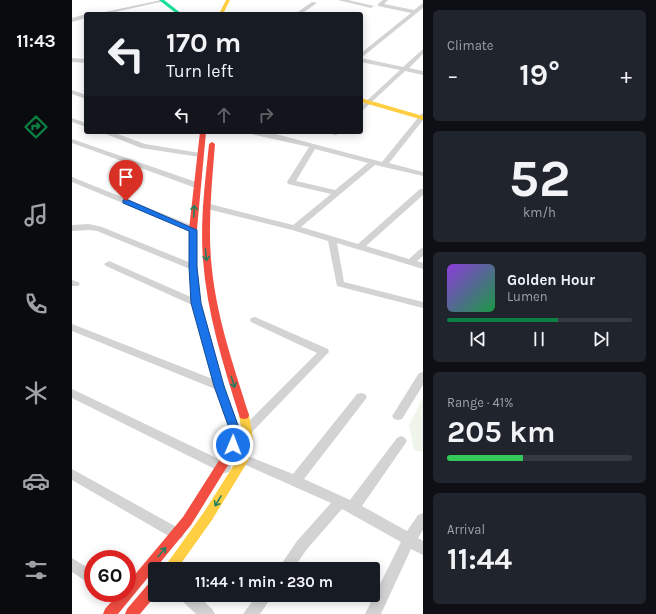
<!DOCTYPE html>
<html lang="en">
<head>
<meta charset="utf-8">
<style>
  :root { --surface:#171b24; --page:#20242c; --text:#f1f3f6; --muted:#9ea1a6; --line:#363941; --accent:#0b8043 }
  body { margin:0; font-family:Karla,sans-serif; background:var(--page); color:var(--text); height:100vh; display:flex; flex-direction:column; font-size:15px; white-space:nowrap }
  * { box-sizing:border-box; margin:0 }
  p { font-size:13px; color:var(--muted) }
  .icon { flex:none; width:22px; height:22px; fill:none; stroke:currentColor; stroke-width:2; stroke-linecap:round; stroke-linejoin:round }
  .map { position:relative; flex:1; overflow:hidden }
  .drawer { display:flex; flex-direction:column; gap:10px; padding:10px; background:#0d0f14; width:233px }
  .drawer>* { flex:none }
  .top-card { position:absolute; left:12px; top:12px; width:279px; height:122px; border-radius:4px; box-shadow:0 2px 10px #0003; background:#171b24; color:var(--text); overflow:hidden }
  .speed { position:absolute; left:12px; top:550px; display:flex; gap:8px; font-size:20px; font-weight:700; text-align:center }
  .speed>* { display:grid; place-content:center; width:52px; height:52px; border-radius:50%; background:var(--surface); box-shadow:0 2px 10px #0003; line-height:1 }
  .speed .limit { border:6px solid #d22; background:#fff; color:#111 }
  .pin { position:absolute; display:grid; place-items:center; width:34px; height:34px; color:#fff; margin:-41px -17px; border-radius:50% 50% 50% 0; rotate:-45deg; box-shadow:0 0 4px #0007 }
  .pin .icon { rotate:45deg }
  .me { position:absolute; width:44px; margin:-22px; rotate:1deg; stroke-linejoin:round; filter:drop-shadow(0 0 3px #0008) }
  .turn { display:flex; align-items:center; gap:14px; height:84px; padding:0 16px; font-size:18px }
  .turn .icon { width:52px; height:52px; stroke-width:2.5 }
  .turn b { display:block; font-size:28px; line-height:34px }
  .lanes { display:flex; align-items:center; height:38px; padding:0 16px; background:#0003; justify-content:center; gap:20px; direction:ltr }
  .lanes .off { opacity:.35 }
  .big { font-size:30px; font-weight:700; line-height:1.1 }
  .drawer .card { flex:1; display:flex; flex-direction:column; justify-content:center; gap:6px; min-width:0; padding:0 14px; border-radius:6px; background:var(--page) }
  .drawer .dial { align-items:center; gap:0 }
  .dial b { font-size:52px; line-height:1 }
  .song { display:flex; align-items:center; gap:12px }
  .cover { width:48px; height:48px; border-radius:6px; background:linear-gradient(135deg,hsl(270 70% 55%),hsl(140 70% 35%)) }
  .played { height:4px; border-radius:2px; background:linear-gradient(90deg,var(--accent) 60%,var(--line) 60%) }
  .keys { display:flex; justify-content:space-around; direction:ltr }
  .heat { display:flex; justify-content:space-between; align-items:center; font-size:22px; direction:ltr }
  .charge { height:6px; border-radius:3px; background:linear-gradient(90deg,#34c759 41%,var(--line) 0) }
  .trip { position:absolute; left:76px; top:562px; width:232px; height:40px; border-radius:4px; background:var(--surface); box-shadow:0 2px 10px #0003; font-weight:700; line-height:40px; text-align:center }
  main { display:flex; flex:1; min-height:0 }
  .tabs { display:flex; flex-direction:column; width:72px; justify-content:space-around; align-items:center; background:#090b0e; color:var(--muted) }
  .tabs .icon { width:28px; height:28px }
  .tabs .on { color:var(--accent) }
  .tabs b { font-size:18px; color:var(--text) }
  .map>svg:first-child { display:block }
  .green { fill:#eff5eb }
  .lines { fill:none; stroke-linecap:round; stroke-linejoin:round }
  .street { fill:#d3d3d3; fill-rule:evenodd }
  .fast { fill:#16e098; fill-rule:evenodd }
  .slow { fill:#ffcf43; fill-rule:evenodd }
  .jam { fill:#f24e42; fill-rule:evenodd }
  .oneway { stroke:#237e5e }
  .route { fill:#1a73e8; stroke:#114b97 }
</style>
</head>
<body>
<main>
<nav class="tabs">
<b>11:43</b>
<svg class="icon on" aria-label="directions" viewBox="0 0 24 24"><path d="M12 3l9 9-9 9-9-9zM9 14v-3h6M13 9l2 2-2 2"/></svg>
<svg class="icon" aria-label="music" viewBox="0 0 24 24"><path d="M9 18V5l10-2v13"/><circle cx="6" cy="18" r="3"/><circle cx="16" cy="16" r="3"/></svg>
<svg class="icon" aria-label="phone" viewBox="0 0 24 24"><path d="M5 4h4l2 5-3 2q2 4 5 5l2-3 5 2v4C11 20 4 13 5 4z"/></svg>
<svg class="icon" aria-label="climate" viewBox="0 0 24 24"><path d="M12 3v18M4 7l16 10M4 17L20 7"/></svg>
<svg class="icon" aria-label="car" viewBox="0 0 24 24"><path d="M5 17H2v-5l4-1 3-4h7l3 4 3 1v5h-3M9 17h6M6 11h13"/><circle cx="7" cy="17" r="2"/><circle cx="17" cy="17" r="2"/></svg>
<svg class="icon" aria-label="filters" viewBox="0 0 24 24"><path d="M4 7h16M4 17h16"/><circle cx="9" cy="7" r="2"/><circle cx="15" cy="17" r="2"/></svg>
</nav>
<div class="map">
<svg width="351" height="614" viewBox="0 0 351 614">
  <rect width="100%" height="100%" fill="#fff"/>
  <polygon class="green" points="351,397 351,452 342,450 337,425"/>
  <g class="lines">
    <g class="street">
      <polygon points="89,0 93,1 34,14 23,14"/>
      <polygon points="266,0 276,0 302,6 299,8"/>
      <polygon points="311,0 316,0 312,4 342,10 351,3 351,8 289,58 289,53 339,13 306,6 306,4"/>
      <polygon points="240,2 245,3 229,14 223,14"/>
      <polygon points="14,14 14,18 0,22 0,18"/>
      <polygon points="351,49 351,54 337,68 351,71 351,75 333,71 289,112 289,106 328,70 289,62 289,58 331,67"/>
      <polygon points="0,58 14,59 14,63 0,62"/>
      <polygon points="0,90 14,95 14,99 0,94"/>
      <path d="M351 113V120L317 163 351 172V176L303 165 229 227 286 244 348 189H351V195L294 246 337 259 348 249 351 248V256L345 261 351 263V269L265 243 272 282 351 302V308L265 286 256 241 220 230 131 208 130 206 134 203 221 225 259 194 216 184 215 182 237 147 179 134 178 132 200 133 310 162 349 114ZM243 149 296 163 263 190 224 181Z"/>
      <polygon points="0,118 14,123 14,127 0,122"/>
      <polygon points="29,132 40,132 73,144 128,153 132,155 128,157 69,148"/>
      <polygon points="261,132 270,132 264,135 261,135"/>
      <polygon points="0,139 127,183 128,185 124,187 121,187 0,143"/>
      <polygon points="0,177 124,227 125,229 124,231 118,231 0,182"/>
      <polygon points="17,224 30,227 124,265 126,267 121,270 118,269 25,231 17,230 0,231 0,225"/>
      <polygon points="37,261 128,301 129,303 128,305 120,305 34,266 32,264"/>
      <polygon points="0,280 6,282 8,284 6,286 0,286"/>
      <polygon points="183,317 256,349 257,352 180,432 176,434 172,432 170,429 172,426 245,353 179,322 178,320 179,318"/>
      <polygon points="0,324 151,383 153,386 151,389 143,389 0,331"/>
      <polygon points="351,372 351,385 330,419 326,420 322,419 320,416 322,413 347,373"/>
      <polygon points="0,389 157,464 159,468 157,472 153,473 149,472 0,398"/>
      <polygon points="289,393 293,394 295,397 293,400 232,479 278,500 325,438 329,436 333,438 335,441 333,444 290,506 335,531 346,515 351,513 351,530 346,538 351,541 351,555 339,549 309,614 293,614 329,542 270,509 235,549 221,569 206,569 225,541 259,503 167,462 165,459 167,456 171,454 221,474 285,394"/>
      <polygon points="0,469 110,530 112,534 110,538 105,540 100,538 0,480"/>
      <polygon points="0,558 21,571 21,586 0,572"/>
      <polygon points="107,595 125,595 140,609 143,614 124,614 109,600"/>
      <polygon points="185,595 201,595 188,614 171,614"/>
    </g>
    <polygon class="fast" points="87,0 92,0 110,14 105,14"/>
    <g class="slow">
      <polygon points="154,0 158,0 151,14 147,14"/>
      <polygon points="289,98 351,116 351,120 289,102"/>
      <polygon points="121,263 125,266 128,303 152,386 167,428 167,445 161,457 157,458 153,457 151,454 155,445 157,428 142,386 120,303 117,266"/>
      <polygon points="172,411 176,412 177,415 181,438 181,447 176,461 140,520 105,569 91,569 132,512 165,460 169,447 171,438 167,415 168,412"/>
    </g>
    <g class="jam">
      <polygon points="128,132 134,132 125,229 125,266 121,269 117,266 117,229"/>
      <path d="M140 142 143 144C140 182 136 221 139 259 143 313 161 364 177 415L176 418 172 419 168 418 167 415C151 364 135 313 131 260 128 221 133 183 137 144Z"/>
      <polygon points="157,450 161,451 163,454 119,525 46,614 31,614 33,609 47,593 55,593 55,584 111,517 153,451"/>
      <polygon points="83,580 84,595 68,614 53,614 55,609 78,582"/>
    </g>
  </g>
  <defs><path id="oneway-shaft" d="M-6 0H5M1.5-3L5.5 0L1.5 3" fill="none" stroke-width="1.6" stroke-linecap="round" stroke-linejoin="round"/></defs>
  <g class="oneway">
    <use href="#oneway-shaft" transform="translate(122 211) rotate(-87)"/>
    <use href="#oneway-shaft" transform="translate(134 255) rotate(85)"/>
    <use href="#oneway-shaft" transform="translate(161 382) rotate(72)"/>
    <use href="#oneway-shaft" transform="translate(146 501) rotate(121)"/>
    <use href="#oneway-shaft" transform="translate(90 552) rotate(-50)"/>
  </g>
  <polygon class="route" points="54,199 125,230 125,267 129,303 152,386 167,428 166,445 165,448 161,449 157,448 155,445 157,428 142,386 119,303 117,267 117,231 51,203 51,200"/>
</svg>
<div class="speed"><div class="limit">60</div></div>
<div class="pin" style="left:54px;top:201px;background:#d93025"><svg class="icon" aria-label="arrive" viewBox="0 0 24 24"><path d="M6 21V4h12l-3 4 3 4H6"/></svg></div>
<svg class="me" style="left:161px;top:445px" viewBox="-20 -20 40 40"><circle r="17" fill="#1a73e8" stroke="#fff" stroke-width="3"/><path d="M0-11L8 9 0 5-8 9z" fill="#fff"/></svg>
<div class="trip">11:44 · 1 min · 230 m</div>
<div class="top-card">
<div class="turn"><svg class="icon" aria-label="left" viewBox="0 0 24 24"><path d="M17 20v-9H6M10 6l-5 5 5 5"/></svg><div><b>170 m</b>Turn left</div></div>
<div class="lanes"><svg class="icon" aria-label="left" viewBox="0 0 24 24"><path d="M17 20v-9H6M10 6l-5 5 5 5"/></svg><svg class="icon off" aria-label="ahead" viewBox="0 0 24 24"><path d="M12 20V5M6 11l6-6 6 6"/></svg><svg class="icon off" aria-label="right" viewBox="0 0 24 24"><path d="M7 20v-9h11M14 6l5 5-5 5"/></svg></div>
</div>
</div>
<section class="drawer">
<div class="card"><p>Climate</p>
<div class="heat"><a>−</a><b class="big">19°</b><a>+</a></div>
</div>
<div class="card dial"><b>52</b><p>km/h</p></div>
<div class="card">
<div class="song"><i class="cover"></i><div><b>Golden Hour</b><p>Lumen</p></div></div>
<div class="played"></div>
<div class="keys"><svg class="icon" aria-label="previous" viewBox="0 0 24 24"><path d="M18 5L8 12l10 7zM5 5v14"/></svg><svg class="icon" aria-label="pause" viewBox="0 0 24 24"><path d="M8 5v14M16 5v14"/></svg><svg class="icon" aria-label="next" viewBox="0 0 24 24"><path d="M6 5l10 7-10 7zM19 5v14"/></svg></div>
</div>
<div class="card"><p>Range · 41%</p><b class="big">205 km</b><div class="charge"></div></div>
<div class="card"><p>Arrival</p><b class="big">11:44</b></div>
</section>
</main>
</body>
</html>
